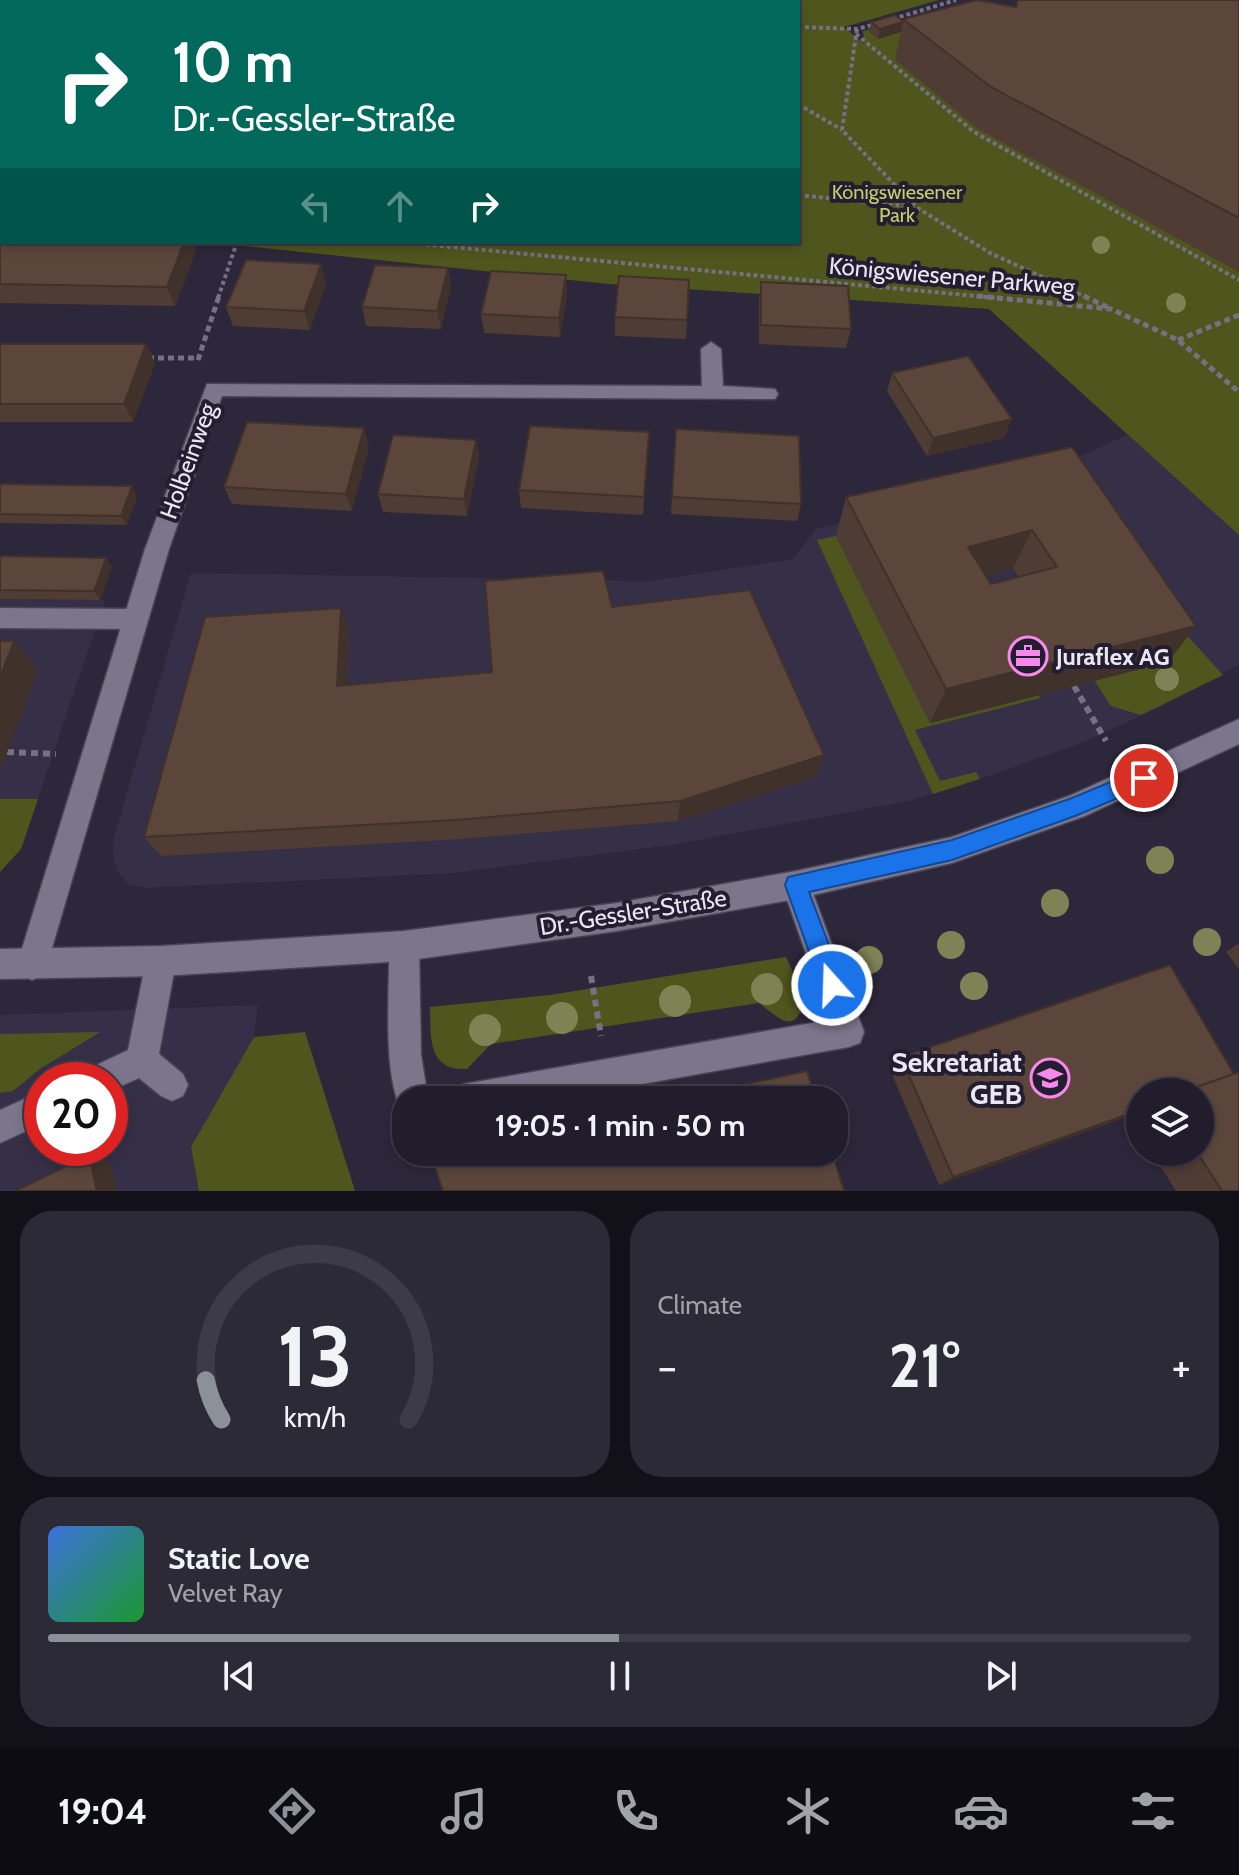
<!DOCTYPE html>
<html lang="en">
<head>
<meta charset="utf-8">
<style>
  :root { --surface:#211d2c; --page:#2d2a38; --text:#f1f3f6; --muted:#a2a2a9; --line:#3e3b48; --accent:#8c9099 }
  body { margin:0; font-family:Cabin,sans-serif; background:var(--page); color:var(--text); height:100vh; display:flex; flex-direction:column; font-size:30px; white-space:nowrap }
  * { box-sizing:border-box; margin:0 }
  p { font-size:26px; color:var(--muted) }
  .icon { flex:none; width:44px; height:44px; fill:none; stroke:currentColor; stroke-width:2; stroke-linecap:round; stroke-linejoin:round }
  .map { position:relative; height:1191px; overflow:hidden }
  .drawer { display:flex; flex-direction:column; gap:20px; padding:20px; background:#121018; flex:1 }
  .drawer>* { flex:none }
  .top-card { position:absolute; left:0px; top:0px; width:800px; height:244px; box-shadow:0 4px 12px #0003,0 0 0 2px var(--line); background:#00695c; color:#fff; overflow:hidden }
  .tools { position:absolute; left:1126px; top:1078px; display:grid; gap:16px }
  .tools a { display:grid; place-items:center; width:88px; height:88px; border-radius:50%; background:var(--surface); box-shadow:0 4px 12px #0003,0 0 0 2px var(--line); font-size:40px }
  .speed { position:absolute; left:24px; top:1062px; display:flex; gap:16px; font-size:40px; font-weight:700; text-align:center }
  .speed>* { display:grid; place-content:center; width:104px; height:104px; border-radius:50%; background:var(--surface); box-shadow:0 4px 12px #0003,0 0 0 2px var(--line); line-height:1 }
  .speed .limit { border:12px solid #d22; background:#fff; color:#111 }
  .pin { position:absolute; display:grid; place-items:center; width:68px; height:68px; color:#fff; margin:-34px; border:4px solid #fff; border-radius:50%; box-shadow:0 2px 8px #0007 }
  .me { position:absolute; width:88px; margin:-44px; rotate:340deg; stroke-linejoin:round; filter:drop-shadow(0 0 6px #0008) }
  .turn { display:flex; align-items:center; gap:28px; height:168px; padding:0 40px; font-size:36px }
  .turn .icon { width:104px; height:104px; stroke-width:2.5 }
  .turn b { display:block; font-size:56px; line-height:68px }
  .lanes { display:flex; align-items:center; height:76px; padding:0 40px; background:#0003; justify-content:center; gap:40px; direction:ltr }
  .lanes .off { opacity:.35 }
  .big { font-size:60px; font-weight:700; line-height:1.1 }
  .drawer .tile { flex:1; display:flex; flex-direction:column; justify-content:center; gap:12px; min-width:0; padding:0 28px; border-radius:32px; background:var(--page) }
  .drawer .dial { align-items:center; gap:0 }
  .dial svg { height:208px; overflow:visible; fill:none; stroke:var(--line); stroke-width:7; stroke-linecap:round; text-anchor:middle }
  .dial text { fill:var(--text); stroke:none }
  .song { display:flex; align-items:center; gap:24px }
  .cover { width:96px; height:96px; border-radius:12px; background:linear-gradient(135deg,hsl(220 70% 55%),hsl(130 70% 35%)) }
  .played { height:8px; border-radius:4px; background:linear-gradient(90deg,var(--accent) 50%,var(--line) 50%) }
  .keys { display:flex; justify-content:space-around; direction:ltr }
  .heat { display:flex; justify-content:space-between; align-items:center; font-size:44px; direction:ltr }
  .drawer .tiles { flex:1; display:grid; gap:20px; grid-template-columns:1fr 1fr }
  .tile:last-child { grid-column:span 2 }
  .trip { position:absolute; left:392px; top:1086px; width:456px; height:80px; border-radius:32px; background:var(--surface); box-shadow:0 4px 12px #0003,0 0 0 2px var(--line); font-weight:700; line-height:80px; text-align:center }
  .dock { display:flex; height:128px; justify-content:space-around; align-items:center; background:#0d0c12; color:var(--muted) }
  .dock .icon { width:56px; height:56px }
  .dock .active { color:var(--accent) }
  .dock b { font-size:36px; color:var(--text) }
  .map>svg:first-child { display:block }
  .built { fill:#362f48; fill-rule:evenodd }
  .green { fill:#4f561d }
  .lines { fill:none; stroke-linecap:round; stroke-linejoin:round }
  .lane-casing { stroke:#484454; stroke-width:3 }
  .street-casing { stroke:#484454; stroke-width:3 }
  .secondary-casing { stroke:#484454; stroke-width:3 }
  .path-far2 { stroke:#757182; stroke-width:4; stroke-dasharray:4 3; stroke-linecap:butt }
  .path-far1 { stroke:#757182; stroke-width:5; stroke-dasharray:6 4; stroke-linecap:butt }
  .path { stroke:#757182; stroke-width:6; stroke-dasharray:7 5; stroke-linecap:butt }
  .lane { fill:#7c768c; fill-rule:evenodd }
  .street { fill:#7c768c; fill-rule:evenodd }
  .secondary { fill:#7c768c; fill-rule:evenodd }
  .tree { fill:#7e8355 }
  .wall { fill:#4f3c34; fill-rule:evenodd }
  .shaded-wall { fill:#40312a }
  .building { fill:#5c463c; stroke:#40312a; stroke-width:2; fill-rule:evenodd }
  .route { fill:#1a73e8; stroke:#114b97; stroke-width:2 }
  .labels { text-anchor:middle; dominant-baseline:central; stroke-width:8; stroke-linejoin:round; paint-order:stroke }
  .far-park-label { font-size:20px; fill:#c1ce6b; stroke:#231d30 }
  .street-label { font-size:24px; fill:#eae7f4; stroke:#231d30 }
  .poi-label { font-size:24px; font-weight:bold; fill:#eae7f4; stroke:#231d30; text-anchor:start }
  .near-poi-label { font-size:28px; font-weight:bold; fill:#eae7f4; stroke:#231d30; text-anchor:end }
</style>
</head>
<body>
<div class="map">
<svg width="1239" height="1191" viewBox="0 0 1239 1191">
  <rect width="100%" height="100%" fill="#2c273a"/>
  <g class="built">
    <polygon points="1129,434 1239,535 1239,665 1158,708 1084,742 980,779 909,801 671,845 454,873 144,888 128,884 118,872 113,857 114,838 191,573 650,581 793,559 816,529 1038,476"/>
    <polygon points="0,599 105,600 21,849 0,872"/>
    <path d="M258 1005 254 1037 191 1147 199 1191H0V1015ZM42 1080H110V1148H42Z"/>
  </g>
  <g class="green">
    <polygon points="0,0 939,0 844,27 864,44 863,31 962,3 955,23 1239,272 1239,535 989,309 609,284 244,246 136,242 798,242 798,2 2,2 0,249"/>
    <polygon points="836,536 930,723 1039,695 1040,698 915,730 940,781 976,772 980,779 933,794 817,540"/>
    <polygon points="1155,600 1223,675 1141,715 1111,706 1094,680"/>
    <polygon points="0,799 38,799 21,849 0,872"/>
    <path d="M786 957 805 999C795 1036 781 1020 759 1003L491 1044 467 1069C427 1071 431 1037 430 1007L550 995Z"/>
    <polygon points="100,1032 40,1069 13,1091 0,1093 0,1034"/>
    <polygon points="305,1032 355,1191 199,1191 191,1147 254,1037"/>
  </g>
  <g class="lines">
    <g class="lane-casing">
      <g id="lane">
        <polygon points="0,608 136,609 145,612 148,619 145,626 136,629 0,628"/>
        <polygon points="796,871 806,875 810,885 864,1032 860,1043 849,1047 553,1100 448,1100 453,1089 464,1084 829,1020 782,885 786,875"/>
        <path d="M404 931 414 936 419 946 421 1054 428 1100H406V1113L401 1111C382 1066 390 995 389 946L394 936Z"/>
        <polygon points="161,946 171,951 176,961 159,1054 183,1074 188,1085 183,1096 172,1101 161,1096 139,1078 110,1091 110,1080 83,1080 88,1069 128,1050 146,961 151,951"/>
        <polygon points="42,1091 42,1124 0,1143 0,1110"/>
      </g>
    </g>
    <g class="street-casing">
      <polygon id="street" points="711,342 721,349 723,386 775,389 778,394 775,399 222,396 169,549 47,965 42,975 32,980 22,975 17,965 145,549 207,384 702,386 701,349"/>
    </g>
    <g class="secondary-casing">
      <polygon id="secondary" points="1239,719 1239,744 1085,816 952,863 796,899 617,931 404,961 161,976 0,979 0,949 161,946 404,931 617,903 796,871 952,837 1069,796"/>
    </g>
    <g class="path-far2">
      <polyline points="69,0 80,2"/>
      <polyline points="488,0 504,2"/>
      <polyline points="893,19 956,0"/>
      <polyline points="798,27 857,29 876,24"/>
      <polyline points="857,29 842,130 916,207 990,253 1088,298"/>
      <polyline points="856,34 974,132 1239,280"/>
      <polyline points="798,104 842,130"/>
      <polyline points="798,195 916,207"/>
      <polyline points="398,242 998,298"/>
      <polyline points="218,298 237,242"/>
    </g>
    <g class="path-far1">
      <polyline points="977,296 1111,309 1178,340 1239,392"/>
      <polyline points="1084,296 1107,307"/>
      <polyline points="1178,340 1239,315"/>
      <polyline points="148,358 198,358"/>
      <polyline points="198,360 219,296"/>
    </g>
    <g class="path">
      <polyline points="1074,686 1106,741"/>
      <polyline points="7,752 56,754"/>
      <polyline points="591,976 601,1036"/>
    </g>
    <use href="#lane" class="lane"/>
    <use href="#street" class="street"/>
    <use href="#secondary" class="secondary"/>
  </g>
  <g class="tree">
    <circle cx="1101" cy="245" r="9"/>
    <circle cx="1176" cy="303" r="10"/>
    <circle cx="1167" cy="679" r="12"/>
    <circle cx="1160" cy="860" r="14"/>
    <circle cx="1055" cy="903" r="14"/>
    <circle cx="1207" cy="942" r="14"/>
    <circle cx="951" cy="945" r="14"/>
    <circle cx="869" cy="960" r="14"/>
    <circle cx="974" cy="986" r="14"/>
    <circle cx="767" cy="989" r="16"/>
    <circle cx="675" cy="1001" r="16"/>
    <circle cx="562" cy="1018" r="16"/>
    <circle cx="485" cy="1030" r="16"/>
  </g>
  <g class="wall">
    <polygon points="1239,0 1239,272 978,129 895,60 901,32 878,39 869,32 871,22 903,21 903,19 1016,7"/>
    <polygon points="0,228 2,242 193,242 196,250 175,306 0,303"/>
    <polygon points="321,264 326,283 310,330 233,326 226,307"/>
    <polygon points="448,268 451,287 441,329 366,326 362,307"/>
    <polygon points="566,275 567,294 560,337 484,333 481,314"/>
    <polygon points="689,280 686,339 615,336 615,317"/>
    <polygon points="761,282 851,329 846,348 759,344 759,301"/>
    <polygon points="0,344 146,344 155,363 133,422 0,422"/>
    <polygon points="892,373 1004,438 927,456 887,391"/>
    <polygon points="676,429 801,504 797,521 671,514"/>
    <polygon points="649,432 643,515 521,508 519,490"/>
    <polygon points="476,440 479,458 467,516 383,512 378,494"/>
    <polygon points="369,446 352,511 232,504 224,487"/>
    <path d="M1072 447 1196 626 1168 662 930 723 836 536 846 497ZM1013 568 1019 577 991 584 986 576Z"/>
    <polygon points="0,484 137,496 127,525 0,523"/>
    <polygon points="0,556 106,558 112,567 100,600 0,599"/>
    <polygon points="612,607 817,776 678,821 461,839 161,856 144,837 349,632 347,685 492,672"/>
    <polygon points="1239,943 1239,969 1226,952"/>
    <polygon points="901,1057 1234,1074 1239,1191 1176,1191 1152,1152 1200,1152 1200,1092 1140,1092 1140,1133 1129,1116 939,1185 890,1070"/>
  </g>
  <g class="shaded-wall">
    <polygon points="903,22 901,32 878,39 880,29"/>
    <polygon points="184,242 193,242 196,250 175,306 167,287"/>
    <polygon points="321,264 326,283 310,330 304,311"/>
    <polygon points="448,268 451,287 441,329 437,311"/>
    <polygon points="566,275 567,294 560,337 559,318"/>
    <polygon points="146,344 155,363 133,422 124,404"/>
    <polygon points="1012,419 1004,438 927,456 933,438"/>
    <polygon points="364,428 369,446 352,511 346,494"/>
    <polygon points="649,432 649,450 643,515 644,497"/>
    <polygon points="476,440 479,458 467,516 464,499"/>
    <polygon points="132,486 137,496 127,525 121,516"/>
    <polygon points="1032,530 1013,568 952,585 968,547"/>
    <polygon points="106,558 112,567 100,600 94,591"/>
    <polygon points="341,608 349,632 346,708 337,686"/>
    <polygon points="1196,626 1168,662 930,723 946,689"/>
    <polygon points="14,641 38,670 0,772 0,677"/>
    <polygon points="824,755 817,776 678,821 680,801"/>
    <polygon points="1140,1110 1129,1116 939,1185 953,1177"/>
    <polygon points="89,1155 111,1164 117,1191 97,1191"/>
  </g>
  <g class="building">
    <polygon points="977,0 1016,7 1018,0 1239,0 1239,218 991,87 903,19"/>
    <polygon points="895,15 903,21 903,22 880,29 871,22"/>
    <polygon points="0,228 2,229 2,242 184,242 167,287 0,284"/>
    <polygon points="246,260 321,264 304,311 226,307"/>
    <polygon points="375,265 448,268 437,311 362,307"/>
    <polygon points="491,271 566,275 559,318 481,314"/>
    <polygon points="619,276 689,280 687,320 615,317"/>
    <polygon points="761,282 848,286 851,329 761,325"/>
    <polygon points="0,344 146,344 124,404 0,404"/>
    <polygon points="968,356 1012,419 933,438 892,373"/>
    <polygon points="247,422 364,428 346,494 224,487"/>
    <polygon points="530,426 649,432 644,497 519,490"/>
    <polygon points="676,429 799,436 801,504 672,497"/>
    <polygon points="393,435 476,440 464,499 378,494"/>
    <path d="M1072 447 1196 626 946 689 846 497ZM1032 530 1057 567 991 584 968 547Z"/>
    <polygon points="0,484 132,486 121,516 0,514"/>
    <polygon points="0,556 106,558 94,591 0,590"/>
    <polygon points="603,571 612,607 750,590 824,755 680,801 455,820 144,837 205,617 341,608 337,686 492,672 485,581"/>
    <polygon points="0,641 14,641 0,677"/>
    <polygon points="1170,965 1234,1074 1183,1092 1140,1092 1140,1110 953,1177 901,1057"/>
    <polygon points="807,1071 816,1100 673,1100"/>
    <polygon points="1239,1072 1239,1191 1222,1191 1197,1152 1200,1152 1200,1092 1183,1092"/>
    <polygon points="435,1152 832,1152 844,1191 443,1191 430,1153"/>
    <polygon points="89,1155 97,1191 15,1191"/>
  </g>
  <polygon class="route" points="1144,768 1151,771 1154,778 1151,784 1075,816 952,860 809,892 844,985 840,993 832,997 824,993 785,885 788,877 952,840 1072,798"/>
  <defs>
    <g id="office-ring" transform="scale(2)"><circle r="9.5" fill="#231d30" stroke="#f788ec" stroke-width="1.5"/><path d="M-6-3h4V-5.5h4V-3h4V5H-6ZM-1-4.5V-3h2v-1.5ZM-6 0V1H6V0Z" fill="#f788ec"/></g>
    <g id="school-ring" transform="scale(2)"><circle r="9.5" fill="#231d30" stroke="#f788ec" stroke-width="1.5"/><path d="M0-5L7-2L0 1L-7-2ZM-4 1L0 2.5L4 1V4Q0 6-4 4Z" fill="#f788ec"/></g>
  </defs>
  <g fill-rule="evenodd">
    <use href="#office-ring" x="1028" y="656"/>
    <use href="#school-ring" x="1050" y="1078"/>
  </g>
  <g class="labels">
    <g class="far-park-label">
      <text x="897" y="192">Königswiesener<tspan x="897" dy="23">Park</tspan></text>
    </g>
    <g class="street-label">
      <text transform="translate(952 276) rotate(5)">Königswiesener Parkweg</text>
      <text transform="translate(188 461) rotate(-70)">Holbeinweg</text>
      <text transform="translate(633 912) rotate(-9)">Dr.-Gessler-Straße</text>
    </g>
    <g class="poi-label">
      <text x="1056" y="656">Juraflex AG</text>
    </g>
    <g class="near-poi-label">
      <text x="1022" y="1062">Sekretariat<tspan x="1022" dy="32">GEB</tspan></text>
    </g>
  </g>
</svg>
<div class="tools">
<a><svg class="icon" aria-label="layers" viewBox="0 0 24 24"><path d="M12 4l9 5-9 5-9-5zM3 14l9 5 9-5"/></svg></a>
</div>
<div class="speed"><div class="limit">20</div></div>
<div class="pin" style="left:1144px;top:778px;background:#d93025"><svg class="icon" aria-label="arrive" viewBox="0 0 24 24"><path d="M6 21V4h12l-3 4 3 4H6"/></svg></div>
<svg class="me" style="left:832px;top:985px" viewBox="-20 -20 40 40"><circle r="17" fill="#1a73e8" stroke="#fff" stroke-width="3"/><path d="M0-11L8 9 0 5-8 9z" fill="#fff"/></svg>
<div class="trip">19:05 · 1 min · 50 m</div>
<div class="top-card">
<div class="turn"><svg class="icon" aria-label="right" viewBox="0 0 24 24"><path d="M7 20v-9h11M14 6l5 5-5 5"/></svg><div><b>10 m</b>Dr.-Gessler-Straße</div></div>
<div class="lanes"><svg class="icon off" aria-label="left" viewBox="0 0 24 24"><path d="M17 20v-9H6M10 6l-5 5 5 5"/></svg><svg class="icon off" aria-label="ahead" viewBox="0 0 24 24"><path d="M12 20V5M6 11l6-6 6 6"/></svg><svg class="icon" aria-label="right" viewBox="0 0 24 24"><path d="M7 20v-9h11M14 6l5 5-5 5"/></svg></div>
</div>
</div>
<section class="drawer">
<div class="tiles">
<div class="tile dial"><svg viewBox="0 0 100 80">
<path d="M14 69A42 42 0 1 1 86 69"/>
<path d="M14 69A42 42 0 0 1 8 54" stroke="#8c9099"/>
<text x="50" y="56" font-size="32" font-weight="700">13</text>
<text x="50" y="72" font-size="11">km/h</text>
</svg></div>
<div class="tile"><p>Climate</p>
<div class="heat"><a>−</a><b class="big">21°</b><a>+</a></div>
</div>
<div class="tile">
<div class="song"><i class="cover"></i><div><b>Static Love</b><p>Velvet Ray</p></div></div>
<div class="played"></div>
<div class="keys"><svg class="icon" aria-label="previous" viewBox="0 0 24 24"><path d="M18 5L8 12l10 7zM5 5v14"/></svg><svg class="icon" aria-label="pause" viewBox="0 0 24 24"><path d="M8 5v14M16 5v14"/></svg><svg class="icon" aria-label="next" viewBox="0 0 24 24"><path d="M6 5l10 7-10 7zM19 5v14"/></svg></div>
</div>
</div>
</section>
<nav class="dock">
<b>19:04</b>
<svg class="icon active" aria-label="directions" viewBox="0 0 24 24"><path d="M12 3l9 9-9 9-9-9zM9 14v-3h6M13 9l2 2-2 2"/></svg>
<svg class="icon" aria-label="music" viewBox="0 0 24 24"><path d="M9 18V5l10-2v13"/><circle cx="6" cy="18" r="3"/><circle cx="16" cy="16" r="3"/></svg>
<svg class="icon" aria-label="phone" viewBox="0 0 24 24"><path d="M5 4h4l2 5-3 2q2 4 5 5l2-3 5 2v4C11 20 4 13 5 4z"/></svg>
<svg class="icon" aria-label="climate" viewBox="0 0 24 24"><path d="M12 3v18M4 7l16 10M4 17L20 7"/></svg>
<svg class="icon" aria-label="car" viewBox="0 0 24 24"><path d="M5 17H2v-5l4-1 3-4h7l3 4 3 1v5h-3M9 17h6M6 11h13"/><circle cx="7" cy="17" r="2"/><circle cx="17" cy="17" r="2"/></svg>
<svg class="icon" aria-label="filters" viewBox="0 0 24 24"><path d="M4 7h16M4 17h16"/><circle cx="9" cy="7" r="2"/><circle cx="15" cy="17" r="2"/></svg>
</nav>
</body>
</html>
